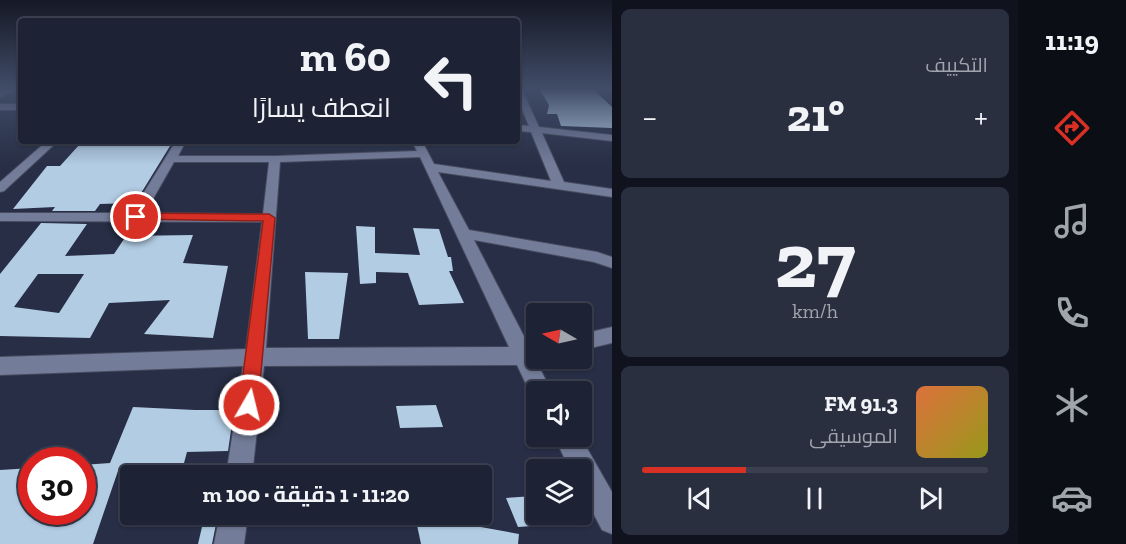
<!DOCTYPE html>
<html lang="ar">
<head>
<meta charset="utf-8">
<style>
  :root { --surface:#1d2234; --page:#2a2f40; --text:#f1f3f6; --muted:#a0a4ac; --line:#3b3f4f; --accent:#d93025 }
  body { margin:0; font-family:"Zilla Slab",Cairo,serif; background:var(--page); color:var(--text); direction:rtl; height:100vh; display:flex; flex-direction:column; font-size:22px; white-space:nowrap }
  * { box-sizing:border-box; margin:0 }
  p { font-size:20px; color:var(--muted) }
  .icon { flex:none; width:33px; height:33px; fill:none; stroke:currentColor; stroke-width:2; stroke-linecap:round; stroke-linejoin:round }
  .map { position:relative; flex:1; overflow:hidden; direction:ltr }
  .details { display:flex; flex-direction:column; gap:9px; padding:9px; background:#10131d; width:406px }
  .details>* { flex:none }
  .top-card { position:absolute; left:18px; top:18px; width:502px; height:126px; border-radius:6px; box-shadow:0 2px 4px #0004,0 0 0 2px var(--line); direction:rtl; background:#1d2234; color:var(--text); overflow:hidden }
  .needle { width:39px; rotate:279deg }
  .controls { position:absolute; left:526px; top:303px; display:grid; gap:12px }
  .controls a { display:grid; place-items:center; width:66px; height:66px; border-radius:6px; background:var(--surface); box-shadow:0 2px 4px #0004,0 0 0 2px var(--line); font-size:30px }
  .speed { position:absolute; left:18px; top:447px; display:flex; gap:12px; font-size:30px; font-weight:700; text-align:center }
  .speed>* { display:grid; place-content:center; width:78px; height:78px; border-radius:50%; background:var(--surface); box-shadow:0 2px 4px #0004,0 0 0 2px var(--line); line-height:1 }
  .speed .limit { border:9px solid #d22; background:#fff; color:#111 }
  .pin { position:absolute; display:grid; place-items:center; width:51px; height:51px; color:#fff; margin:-26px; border:3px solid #fff; border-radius:50%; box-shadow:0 2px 6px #0007 }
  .me { position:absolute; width:66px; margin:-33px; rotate:8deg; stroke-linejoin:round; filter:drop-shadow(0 0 4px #0008) }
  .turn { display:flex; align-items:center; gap:21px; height:126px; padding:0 30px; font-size:27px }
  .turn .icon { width:78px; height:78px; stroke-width:2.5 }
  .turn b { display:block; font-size:42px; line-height:51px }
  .big { font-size:45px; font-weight:700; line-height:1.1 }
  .details .card { flex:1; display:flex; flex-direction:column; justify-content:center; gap:9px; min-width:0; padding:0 21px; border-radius:9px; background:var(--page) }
  .details .dial { align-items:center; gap:0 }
  .dial b { font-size:78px; line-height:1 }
  .song { display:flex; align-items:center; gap:18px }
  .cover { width:72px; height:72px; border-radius:9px; background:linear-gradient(135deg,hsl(20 70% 55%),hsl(60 70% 35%)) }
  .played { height:6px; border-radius:3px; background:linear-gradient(90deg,var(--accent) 30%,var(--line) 30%) }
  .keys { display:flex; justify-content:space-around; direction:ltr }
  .heat { display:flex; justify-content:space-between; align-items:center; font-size:33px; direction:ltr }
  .trip { position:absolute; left:120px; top:465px; width:372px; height:60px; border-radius:6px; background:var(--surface); box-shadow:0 2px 4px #0004,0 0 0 2px var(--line); font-weight:700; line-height:60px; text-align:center; direction:rtl }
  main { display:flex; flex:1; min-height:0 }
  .tabs { display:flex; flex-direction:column; width:108px; justify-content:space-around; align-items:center; background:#0c0e15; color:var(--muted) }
  .tabs .icon { width:42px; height:42px }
  .tabs .active { color:var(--accent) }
  .tabs b { font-size:27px; color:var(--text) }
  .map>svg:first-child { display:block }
  .building { fill:#b1cce3; fill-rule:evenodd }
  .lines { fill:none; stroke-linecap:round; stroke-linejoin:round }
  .minor-casing { stroke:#464b5f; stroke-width:2 }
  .minor { fill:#737c98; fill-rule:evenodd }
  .route { fill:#d93025; stroke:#8d1f18; stroke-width:1.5 }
</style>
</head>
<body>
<main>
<nav class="tabs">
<b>11:19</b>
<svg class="icon active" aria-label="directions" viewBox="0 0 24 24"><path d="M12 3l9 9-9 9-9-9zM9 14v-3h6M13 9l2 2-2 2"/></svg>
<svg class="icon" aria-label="music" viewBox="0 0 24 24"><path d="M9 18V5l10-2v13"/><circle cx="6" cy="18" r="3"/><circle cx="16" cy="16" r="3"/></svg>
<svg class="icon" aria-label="phone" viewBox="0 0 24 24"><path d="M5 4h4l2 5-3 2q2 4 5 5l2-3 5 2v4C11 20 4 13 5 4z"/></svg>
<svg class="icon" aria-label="climate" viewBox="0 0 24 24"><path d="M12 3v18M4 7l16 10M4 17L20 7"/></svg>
<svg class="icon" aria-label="car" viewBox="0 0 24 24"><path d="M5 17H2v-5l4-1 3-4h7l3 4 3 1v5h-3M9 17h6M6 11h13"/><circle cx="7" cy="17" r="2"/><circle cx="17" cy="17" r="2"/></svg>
</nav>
<section class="details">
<div class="card"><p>التكييف</p>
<div class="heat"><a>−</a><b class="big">21°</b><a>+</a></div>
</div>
<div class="card dial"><b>27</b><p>km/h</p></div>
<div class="card">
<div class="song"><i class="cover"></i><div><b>91.3 FM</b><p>الموسيقى</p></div></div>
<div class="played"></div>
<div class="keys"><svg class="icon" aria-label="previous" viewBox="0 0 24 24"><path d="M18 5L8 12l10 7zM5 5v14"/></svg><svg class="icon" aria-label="pause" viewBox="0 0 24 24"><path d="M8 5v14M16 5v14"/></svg><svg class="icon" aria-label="next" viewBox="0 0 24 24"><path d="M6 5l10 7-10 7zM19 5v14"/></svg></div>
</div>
</section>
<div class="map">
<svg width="612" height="544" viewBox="0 0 612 544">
  <rect width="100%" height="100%" fill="#272e45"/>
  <g class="building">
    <polygon points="539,89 593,89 612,107 612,128 561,126 557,114 547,114 549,105"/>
    <polygon points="106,141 155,141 150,146 170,146 135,203 100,204 95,211 52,211 55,207 13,209 47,166 60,166 80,144"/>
    <path d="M41 223 87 224 65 256 114 254 126 236 193 235 183 263 228 266 213 338 144 334 170 300 109 303 90 338 0 336V274ZM38 274H84L59 313 14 307Z"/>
    <polygon points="356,226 375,227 375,253 420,255 413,228 439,229 448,257 451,257 453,271 449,271 464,303 419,305 408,273 376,272 376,283 360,284"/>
    <polygon points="305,272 348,273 339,339 308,339"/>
    <polygon points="436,405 443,427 400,428 396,406"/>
    <polygon points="133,407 195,410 234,410 228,451 187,452 184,463 119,468 93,544 0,544 0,470 32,468 32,512 82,512 82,465 110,463"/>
    <polygon points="534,496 537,504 537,514 542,514 547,525 518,527 506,498"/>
    <polygon points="205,514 218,514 212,544 198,544"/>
    <polygon points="464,524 519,534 518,544 421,544 417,525"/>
  </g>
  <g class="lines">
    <g class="minor-casing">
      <g id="minor">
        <polygon points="5,89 15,89 0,97 0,92"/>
        <path d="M518 89 522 90 539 127 612 135V141L542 133 564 182 612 189V197L438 172 469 230 597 252 612 257V268L594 262 474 240 529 346 537 344V358H543L536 361 552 392H537V401L533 399 517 365 264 366 252 476H226L243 366 0 375V357L246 349 262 222 0 221V213H131L176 141H186L178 156H275L417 151 412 141H422L434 164 551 181 531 132 518 131V125L529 126 518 99ZM420 157 509 347 266 348 280 162ZM174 162H269L263 214 145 213Z"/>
        <rect x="0" y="104" width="21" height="6"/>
        <polygon points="47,141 58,141 4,191 0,192 0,182"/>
        <polygon points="612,327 612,343 582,350 582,334"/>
        <polygon points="554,436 580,436 612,492 612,534 602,530 582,492 582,470 570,470"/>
        <polygon points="220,514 248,514 244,544 214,544"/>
      </g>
    </g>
    <use href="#minor" class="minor"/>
  </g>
  <linearGradient id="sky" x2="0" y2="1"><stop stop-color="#151926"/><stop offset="0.54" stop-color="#414c68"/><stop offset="1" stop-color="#414c68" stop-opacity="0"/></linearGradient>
  <rect width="612" height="165" fill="url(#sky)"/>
  <polygon class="route" points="136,213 269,214 275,218 258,405 256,411 249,414 242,411 239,405 263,221 132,219 131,217"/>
</svg>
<div class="controls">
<a><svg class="needle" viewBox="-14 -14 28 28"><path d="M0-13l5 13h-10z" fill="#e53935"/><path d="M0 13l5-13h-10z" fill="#a0a4ac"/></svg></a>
<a><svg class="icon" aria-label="sound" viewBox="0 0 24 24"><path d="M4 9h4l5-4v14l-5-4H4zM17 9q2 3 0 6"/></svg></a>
<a><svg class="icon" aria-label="layers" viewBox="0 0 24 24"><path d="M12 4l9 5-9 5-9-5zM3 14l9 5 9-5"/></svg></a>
</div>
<div class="speed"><div class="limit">30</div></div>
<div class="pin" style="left:136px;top:217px;background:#d93025"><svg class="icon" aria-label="arrive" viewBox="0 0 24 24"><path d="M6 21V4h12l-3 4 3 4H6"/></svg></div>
<svg class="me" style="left:249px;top:405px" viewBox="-20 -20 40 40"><circle r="17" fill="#d93025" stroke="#fff" stroke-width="3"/><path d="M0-11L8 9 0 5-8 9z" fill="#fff"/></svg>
<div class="trip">11:20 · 1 دقيقة · 100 m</div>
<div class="top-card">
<div class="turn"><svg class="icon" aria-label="left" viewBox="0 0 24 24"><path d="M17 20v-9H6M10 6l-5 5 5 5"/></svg><div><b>60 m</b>انعطف يسارًا</div></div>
</div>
</div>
</main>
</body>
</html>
